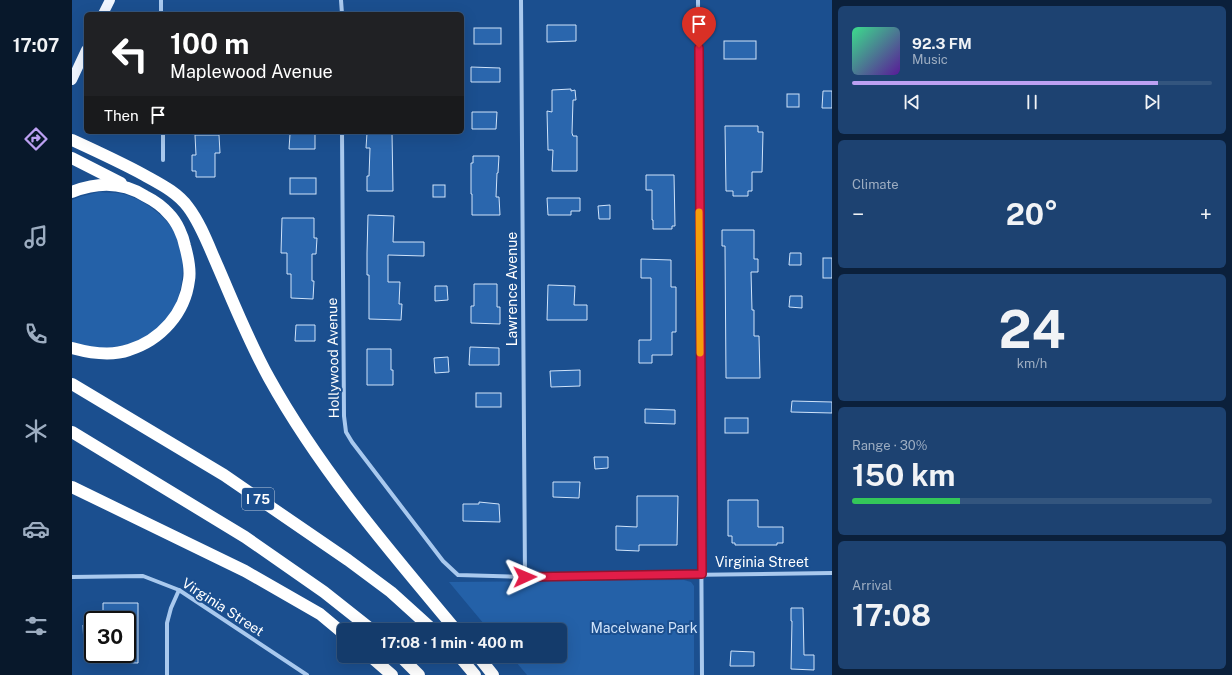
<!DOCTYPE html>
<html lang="en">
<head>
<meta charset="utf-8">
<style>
  :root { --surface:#143b6b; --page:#1d4271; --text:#f1f3f6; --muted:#9dadc1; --line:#33557e; --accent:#bca0f2 }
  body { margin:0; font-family:"Public Sans",sans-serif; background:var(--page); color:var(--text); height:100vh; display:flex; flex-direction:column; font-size:15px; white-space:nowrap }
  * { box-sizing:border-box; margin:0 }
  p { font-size:13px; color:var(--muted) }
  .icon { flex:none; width:22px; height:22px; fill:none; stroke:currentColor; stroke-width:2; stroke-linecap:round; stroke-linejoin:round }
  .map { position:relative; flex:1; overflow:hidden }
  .sheet { display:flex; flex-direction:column; gap:6px; padding:6px; background:#0b203b; width:400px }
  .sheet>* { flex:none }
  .banner { position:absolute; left:12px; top:12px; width:380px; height:122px; border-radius:6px; box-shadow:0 4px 16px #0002,0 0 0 1px var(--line); background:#202124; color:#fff; overflow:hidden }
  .speed { position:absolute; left:12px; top:611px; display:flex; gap:8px; font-size:20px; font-weight:700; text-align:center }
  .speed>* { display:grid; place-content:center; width:52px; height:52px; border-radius:50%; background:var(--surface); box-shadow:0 4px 16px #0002,0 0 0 1px var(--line); line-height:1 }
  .speed .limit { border:2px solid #111; border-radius:6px; background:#fff; color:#111 }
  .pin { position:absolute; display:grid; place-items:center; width:34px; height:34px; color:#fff; margin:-41px -17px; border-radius:50% 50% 50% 0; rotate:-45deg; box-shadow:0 0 4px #0007 }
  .pin .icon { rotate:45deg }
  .me { position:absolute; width:44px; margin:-22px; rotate:89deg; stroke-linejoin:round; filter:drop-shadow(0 0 3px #0008) }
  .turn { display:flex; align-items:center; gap:14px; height:84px; padding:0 20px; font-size:18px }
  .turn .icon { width:52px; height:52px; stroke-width:2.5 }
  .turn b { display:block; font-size:28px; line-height:34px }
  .then { display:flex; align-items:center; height:38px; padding:0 20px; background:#0003; gap:8px; font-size:15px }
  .big { font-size:30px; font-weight:700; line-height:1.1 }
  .sheet .widget { flex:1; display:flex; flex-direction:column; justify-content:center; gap:6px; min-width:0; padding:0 14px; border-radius:6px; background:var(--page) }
  .sheet .dial { align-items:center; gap:0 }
  .dial b { font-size:52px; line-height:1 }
  .song { display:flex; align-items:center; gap:12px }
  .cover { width:48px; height:48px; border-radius:6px; background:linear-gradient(135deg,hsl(150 70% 55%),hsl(270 70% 35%)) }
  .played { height:4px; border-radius:2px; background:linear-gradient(90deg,var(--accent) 85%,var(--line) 85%) }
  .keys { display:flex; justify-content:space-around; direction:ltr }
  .heat { display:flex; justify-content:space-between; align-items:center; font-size:22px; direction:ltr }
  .charge { height:6px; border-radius:3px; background:linear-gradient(90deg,#34c759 30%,var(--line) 0) }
  .trip { position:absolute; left:265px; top:623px; width:230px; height:40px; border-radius:6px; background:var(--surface); box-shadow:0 4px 16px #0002,0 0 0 1px var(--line); font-weight:700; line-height:40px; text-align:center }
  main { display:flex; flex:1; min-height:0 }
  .dock { display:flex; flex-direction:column; width:72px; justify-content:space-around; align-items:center; background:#08182b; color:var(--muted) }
  .dock .icon { width:28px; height:28px }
  .dock .active { color:var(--accent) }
  .dock b { font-size:18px; color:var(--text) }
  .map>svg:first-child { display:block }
  .green { fill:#2461a8 }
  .building { fill:#2a66ad; stroke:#cfe3fa }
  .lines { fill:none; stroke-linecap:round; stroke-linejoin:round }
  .street { stroke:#a9c9ee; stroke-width:4 }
  .primary { stroke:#f0f6ff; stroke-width:10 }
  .highway { stroke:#fff; stroke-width:12 }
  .route-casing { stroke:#92132f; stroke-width:10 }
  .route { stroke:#e11d48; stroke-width:7 }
  .slow { stroke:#f59e0b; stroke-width:7 }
  .labels { text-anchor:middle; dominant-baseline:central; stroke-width:4; stroke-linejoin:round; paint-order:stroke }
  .shield { fill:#1b4f8f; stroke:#bbcadd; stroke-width:1 }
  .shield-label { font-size:13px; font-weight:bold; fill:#fff }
  .street-label { font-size:14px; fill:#fff; stroke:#1b4f8f }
  .park-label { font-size:14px; fill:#cfe3fa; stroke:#1b4f8f }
</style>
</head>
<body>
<main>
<nav class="dock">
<b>17:07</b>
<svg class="icon active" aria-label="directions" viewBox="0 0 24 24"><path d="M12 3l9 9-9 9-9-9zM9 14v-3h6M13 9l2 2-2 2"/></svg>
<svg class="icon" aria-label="music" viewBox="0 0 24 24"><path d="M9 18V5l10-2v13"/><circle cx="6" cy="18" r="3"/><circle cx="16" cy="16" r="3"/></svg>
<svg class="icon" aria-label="phone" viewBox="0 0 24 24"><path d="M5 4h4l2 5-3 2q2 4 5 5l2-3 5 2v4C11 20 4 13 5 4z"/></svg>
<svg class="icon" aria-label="climate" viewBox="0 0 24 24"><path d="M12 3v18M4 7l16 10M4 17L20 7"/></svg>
<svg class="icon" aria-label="car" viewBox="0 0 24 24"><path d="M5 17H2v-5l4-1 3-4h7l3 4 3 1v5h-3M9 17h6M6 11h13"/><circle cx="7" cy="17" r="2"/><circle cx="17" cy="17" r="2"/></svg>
<svg class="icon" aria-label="filters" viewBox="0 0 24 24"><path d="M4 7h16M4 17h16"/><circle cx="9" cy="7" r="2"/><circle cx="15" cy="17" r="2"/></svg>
</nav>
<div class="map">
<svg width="760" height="675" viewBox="0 0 760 675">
  <rect width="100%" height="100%" fill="#1b4f8f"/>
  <g class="green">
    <path d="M27 192C34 193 44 192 51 194 71 199 95 216 105 236 116 261 111 302 93 322 81 335 64 343 47 346 31 349 15 349 0 342V200L7 197Z"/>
    <polygon points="612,580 619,582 622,586 622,675 455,675 439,656 488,656 488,630 417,630 377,582"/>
  </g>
  <g class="building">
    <polygon points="475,25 504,25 504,41 475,42"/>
    <rect x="402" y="28" width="27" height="16"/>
    <rect x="652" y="41" width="32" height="18"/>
    <polygon points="399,67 428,68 428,82 399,82"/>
    <polygon points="499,89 499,91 503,90 504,100 501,100 500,133 501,136 505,136 505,171 480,171 481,150 476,150 475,111 480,112 480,90"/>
    <polygon points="751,91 760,91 760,108 750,108"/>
    <rect x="715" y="94" width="12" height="13"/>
    <polygon points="400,112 425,112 424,129 400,129"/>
    <polygon points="653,126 686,126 686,132 691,132 690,172 680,172 680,191 676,191 676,196 661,196 661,191 654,191"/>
    <polygon points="295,133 320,133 321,191 295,191 295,176 297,176 298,148 294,148"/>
    <polygon points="218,134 243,134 243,149 217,149"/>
    <polygon points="123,135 147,135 148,153 143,153 143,177 124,177 124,171 120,171 120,155 124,155"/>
    <polygon points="401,156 427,156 426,173 425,173 424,197 427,197 428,215 400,215 400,194 399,194 399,163 401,163"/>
    <polygon points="574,175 602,175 603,226 600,226 600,229 581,229 581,220 580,220 580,190 574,190"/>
    <rect x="218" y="178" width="26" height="16"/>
    <rect x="361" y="185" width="12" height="12"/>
    <polygon points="475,198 508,198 508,211 499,211 499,215 476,215"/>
    <polygon points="538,205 538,219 527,219 526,206"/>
    <polygon points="296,215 322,216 321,242 352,242 352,256 316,255 316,282 328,282 327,304 330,304 329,320 297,319 297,275 295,275 295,253"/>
    <polygon points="210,218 242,218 242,238 245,238 244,254 240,254 240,281 242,281 241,299 219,298 219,274 215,274 215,253 209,253"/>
    <polygon points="650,230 682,230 682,259 686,259 686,272 679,272 680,310 682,310 682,336 687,336 688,378 654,378 653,246 650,246"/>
    <polygon points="718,253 729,253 729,265 717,265"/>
    <rect x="751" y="258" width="9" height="20"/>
    <polygon points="569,259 599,260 599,287 604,287 604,332 600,332 600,355 580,355 580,363 567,363 567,340 579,340 579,278 569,278"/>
    <polygon points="402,284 425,284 425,307 428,307 428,324 399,323 399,306 402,306"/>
    <polygon points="476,285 503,286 502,305 515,305 515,320 475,320"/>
    <polygon points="363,286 375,286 376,300 363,301"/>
    <polygon points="718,296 730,296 730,308 717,307"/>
    <polygon points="224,325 243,325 243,341 223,341"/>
    <polygon points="398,347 427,348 427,365 397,365"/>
    <polygon points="295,349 319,349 319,370 321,370 321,385 295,385"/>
    <polygon points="376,357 377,372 363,373 362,358"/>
    <polygon points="508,370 508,386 479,387 478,371"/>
    <rect x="404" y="393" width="25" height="14"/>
    <polygon points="720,401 760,402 760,413 719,412"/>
    <polygon points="573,409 603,410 603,424 573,423"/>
    <rect x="653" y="418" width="23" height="15"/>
    <polygon points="522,457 536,457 536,468 523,469"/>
    <polygon points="481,482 508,482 507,498 481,497"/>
    <polygon points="565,496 606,496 605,545 567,545 567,551 544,550 544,526 565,527"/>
    <polygon points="656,500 686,500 686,527 711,527 711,543 705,543 705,545 663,545 663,543 660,543 660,536 656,536"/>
    <polygon points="407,502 427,504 428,522 391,521 391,504 407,504"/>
    <polygon points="31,603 66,603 66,663 27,662 27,654 55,654 55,618 31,617"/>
    <polygon points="719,608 731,608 732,655 742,655 742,670 719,669 720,621 719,621"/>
    <polygon points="21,624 21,643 12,644 11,625"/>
    <polygon points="659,651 682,652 682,666 658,666"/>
  </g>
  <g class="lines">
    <g class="street">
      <polyline points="89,0 89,14"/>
      <polyline points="269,0 270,14"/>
      <polyline points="449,0 453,577"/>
      <polyline points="626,0 630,675"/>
      <polyline points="91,132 91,160"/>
      <polyline points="270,132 272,416 274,432 280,442 371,561 386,575 453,577 760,573"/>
      <polyline points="0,577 71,576 107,590 235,675"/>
      <polyline points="95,675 95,623 99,608 107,590"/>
    </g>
    <g class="primary">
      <polyline points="31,14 38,0"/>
      <polyline points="0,80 14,50"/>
    </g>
    <g class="highway">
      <path d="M0 140C24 151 48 162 72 175 88 184 105 192 116 207 129 224 137 247 146 267 162 304 177 342 197 378 248 470 317 550 384 630"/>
      <polyline points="0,158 49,183"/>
      <path d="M0 192C25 182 49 181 73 196 81 200 91 207 97 214 105 222 111 236 113 246 116 257 119 269 117 280 113 313 89 340 57 350 40 356 18 353 0 348"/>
      <polyline points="0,384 152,475 276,560 319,592 361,630"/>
      <polyline points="0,432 173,537 252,592 300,630"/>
      <polyline points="0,487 173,571 248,614 272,634"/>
      <polyline points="298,656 320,675"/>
      <polyline points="328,656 347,675"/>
      <polyline points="387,656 403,675"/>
      <polyline points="406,656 421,675"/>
    </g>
  </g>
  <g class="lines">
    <g class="route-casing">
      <polyline id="route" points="453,577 630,574 627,48"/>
    </g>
    <use href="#route" class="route"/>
    <polyline class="slow" points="627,212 628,353"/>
  </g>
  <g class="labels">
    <rect class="shield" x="170" y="488" width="32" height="22" rx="3"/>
    <g class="shield-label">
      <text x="186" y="499">I 75</text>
    </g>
    <g class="street-label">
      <text transform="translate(440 289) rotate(-90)">Lawrence Avenue</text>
      <text transform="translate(261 358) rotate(-91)">Hollywood Avenue</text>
      <text x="690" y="562">Virginia Street</text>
      <text transform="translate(151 607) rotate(33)">Virginia Street</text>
    </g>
    <g class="park-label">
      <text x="572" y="628">Macelwane Park</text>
    </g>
  </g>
</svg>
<div class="speed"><div class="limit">30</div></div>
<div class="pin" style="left:627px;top:48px;background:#d93025"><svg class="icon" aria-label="arrive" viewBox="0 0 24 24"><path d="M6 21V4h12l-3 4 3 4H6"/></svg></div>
<svg class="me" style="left:453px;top:577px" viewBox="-20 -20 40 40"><path d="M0-17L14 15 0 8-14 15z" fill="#e11d48" stroke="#fff" stroke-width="4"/></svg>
<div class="trip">17:08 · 1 min · 400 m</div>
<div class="banner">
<div class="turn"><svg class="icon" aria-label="left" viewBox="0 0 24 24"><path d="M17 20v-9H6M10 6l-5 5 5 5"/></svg><div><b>100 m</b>Maplewood Avenue</div></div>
<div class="then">Then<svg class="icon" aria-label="arrive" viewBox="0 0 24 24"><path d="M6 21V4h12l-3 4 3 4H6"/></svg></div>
</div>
</div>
<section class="sheet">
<div class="widget">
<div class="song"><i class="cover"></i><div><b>92.3 FM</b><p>Music</p></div></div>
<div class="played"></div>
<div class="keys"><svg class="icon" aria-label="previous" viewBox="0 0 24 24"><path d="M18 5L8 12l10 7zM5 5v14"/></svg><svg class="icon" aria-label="pause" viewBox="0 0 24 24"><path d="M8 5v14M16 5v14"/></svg><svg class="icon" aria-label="next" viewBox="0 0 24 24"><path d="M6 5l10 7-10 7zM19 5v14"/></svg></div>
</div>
<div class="widget"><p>Climate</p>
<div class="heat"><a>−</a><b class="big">20°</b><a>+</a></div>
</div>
<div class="widget dial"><b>24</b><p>km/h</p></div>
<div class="widget"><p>Range · 30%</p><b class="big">150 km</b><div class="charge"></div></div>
<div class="widget"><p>Arrival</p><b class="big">17:08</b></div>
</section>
</main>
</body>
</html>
